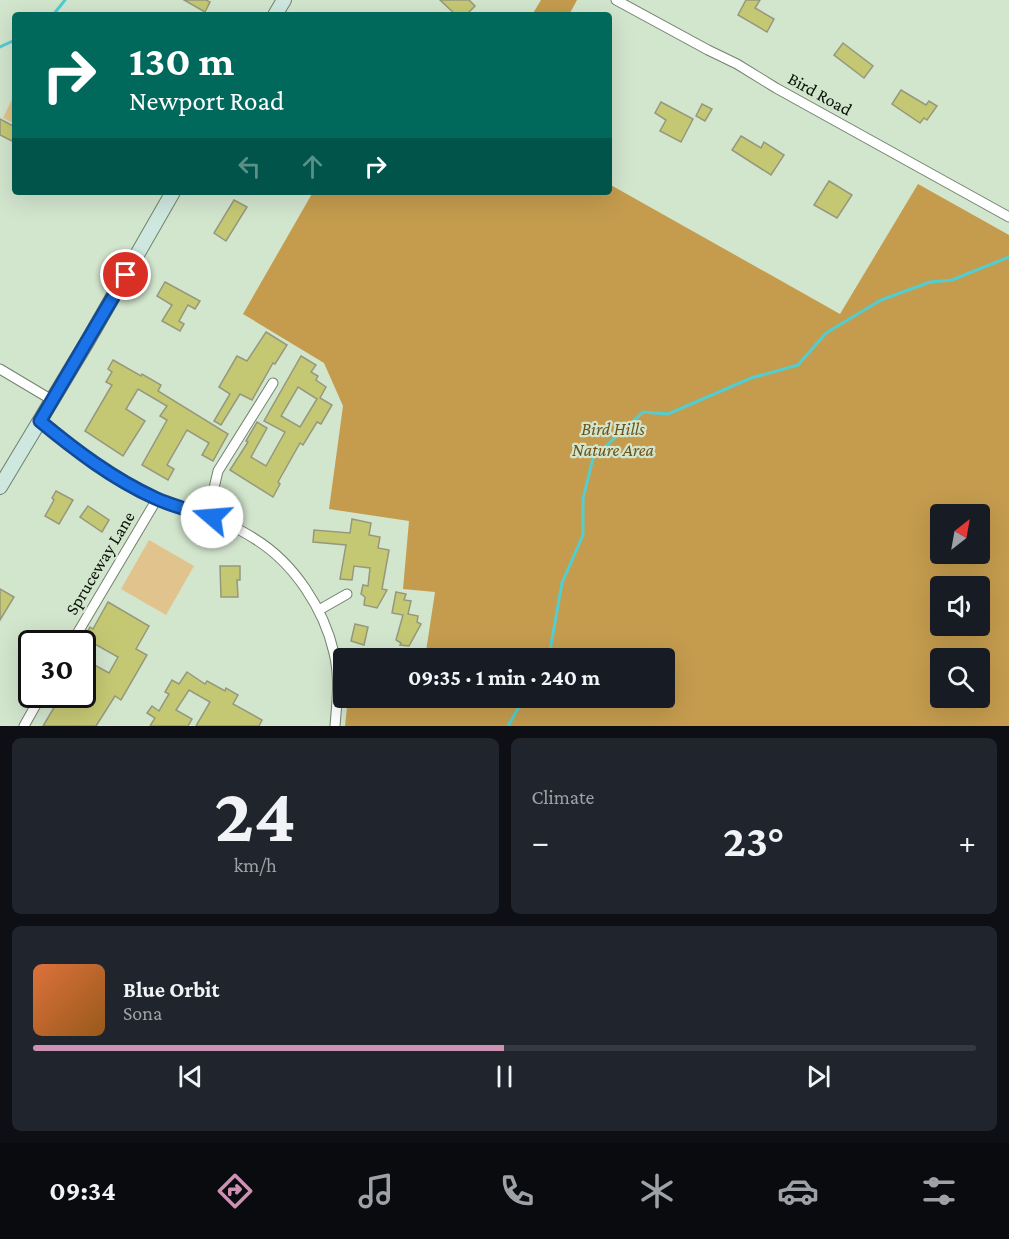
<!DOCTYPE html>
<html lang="en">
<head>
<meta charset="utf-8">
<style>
  :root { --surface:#171b24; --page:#20242c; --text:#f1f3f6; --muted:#9ea1a6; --line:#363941; --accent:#cd91b4 }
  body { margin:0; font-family:"Crimson Pro",serif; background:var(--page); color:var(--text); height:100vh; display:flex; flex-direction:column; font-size:22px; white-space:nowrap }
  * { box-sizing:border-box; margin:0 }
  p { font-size:20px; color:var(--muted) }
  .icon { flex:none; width:33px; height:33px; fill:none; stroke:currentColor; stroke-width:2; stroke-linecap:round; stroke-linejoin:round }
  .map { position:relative; height:726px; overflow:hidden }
  .panel { display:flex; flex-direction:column; gap:12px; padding:12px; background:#0d0f14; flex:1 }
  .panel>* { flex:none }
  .banner { position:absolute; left:12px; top:12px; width:600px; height:183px; border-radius:6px; box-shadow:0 6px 24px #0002; background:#00695c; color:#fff; overflow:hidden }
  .needle { width:39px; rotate:31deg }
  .buttons { position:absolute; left:930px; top:504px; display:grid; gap:12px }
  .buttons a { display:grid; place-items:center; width:60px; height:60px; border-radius:6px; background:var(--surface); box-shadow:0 6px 24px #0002; font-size:30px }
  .speed { position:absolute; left:18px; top:630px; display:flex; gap:12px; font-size:30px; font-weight:700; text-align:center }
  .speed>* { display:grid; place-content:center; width:78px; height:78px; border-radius:50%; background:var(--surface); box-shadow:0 6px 24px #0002; line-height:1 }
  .speed .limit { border:3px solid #111; border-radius:9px; background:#fff; color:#111 }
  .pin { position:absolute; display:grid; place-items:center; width:51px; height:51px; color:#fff; margin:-26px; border:3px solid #fff; border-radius:50%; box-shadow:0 2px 6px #0007 }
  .me { position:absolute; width:66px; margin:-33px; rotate:288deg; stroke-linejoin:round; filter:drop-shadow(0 0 4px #0008) }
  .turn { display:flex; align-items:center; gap:21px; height:126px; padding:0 18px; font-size:27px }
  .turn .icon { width:78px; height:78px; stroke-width:2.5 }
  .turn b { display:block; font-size:42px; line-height:51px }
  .lanes { display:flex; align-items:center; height:57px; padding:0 18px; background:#0003; justify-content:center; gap:30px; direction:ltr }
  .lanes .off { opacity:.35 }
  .big { font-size:45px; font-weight:700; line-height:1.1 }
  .panel .tile { flex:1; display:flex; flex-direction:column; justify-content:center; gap:9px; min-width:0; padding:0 21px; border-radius:9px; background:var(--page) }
  .panel .dial { align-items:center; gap:0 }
  .dial b { font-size:78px; line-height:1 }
  .song { display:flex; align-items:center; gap:18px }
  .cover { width:72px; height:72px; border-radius:9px; background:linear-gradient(135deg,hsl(20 70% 55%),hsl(30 70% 35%)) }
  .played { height:6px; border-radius:3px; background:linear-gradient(90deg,var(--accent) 50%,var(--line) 50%) }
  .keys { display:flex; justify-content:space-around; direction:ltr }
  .heat { display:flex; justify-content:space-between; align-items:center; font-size:33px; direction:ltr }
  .panel .tiles { flex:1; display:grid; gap:12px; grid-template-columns:1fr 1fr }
  .tile:last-child { grid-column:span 2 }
  .trip { position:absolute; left:333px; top:648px; width:342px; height:60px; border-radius:6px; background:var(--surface); box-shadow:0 6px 24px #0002; font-weight:700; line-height:60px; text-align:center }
  .tabs { display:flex; height:96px; justify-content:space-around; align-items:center; background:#090b0e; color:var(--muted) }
  .tabs .icon { width:42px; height:42px }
  .tabs .selected { color:var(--accent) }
  .tabs b { font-size:27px; color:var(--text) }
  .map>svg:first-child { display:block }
  .green { fill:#e1c38d }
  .forest { fill:#c59c4e; fill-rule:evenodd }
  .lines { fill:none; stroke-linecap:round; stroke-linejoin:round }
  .stream { stroke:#52cdd0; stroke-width:3 }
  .building { fill:#c5c873; stroke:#96987d; stroke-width:1.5; fill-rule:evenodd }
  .street-casing { stroke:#71836d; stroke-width:11 }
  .secondary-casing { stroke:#71836d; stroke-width:16 }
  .street { stroke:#fff; stroke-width:9 }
  .secondary { stroke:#cee7df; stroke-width:14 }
  .route-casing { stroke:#114b97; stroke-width:15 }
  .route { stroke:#1a73e8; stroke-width:10 }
  .labels { text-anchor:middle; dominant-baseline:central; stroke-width:4.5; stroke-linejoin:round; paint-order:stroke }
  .street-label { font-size:18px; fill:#0c120a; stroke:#d2e5cd }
  .park-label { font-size:18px; font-style:italic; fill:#6e5116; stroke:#d2e5cd }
</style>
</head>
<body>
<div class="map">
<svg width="1009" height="726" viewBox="0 0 1009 726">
  <rect width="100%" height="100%" fill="#d2e5cd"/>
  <g class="green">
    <polygon points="15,93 15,124 3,118"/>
    <polygon points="149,540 194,566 166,615 121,589"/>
  </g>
  <g class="forest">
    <polygon points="541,0 577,0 569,15 532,15"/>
    <path d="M609 184 840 314 918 184 1009 235V726H345L348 698H664V658H425L435 592 403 589 409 521 329 509 343 406 324 363 243 314 313 192H609ZM940 514H980V554H940ZM940 586H980V626H940ZM940 658H980V698H940Z"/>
  </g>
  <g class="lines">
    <g class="stream">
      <polyline points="53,15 65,0"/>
      <polyline points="0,47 15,40"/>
      <polyline points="546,658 550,650 562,583 583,535 583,499 593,458 643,412 668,414 751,378 798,365 826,333 881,300 930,282 952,280 1009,257"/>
      <polyline points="508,726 524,698"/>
    </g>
  </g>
  <g class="building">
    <polygon points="184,0 206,0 210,2 205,12"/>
    <polygon points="440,0 469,0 475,6 466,15 456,15"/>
    <polygon points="746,0 760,0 755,8 774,19 767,32 738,15"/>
    <polygon points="843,43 873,66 864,78 834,55"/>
    <polygon points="901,90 926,105 929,101 937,106 927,120 924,118 920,123 892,104"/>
    <polygon points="661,102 693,119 681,142 660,131 666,120 655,113"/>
    <polygon points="702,104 712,109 705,121 696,116"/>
    <polygon points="0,119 15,127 15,136 12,141 0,135"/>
    <polygon points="741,136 761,148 764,142 784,155 771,175 732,150"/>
    <polygon points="829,181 852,195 837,218 814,205"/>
    <polygon points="234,200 247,207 226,241 214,233"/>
    <polygon points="165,282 200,301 195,309 188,305 179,321 184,324 180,331 162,321 172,305 157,296"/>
    <polygon points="266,332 287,345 275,364 273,363 252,400 240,394 221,425 214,421 230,394 219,387 237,356 247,361"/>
    <path d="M301 356 316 365 311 372 318 376 316 380 326 387 320 398 332 405 321 424 317 422 303 445 300 443 278 482 280 484 273 497 230 470 248 442 246 441 257 422 267 428 251 457 266 466 285 432 264 421ZM298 387 317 399 300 427 281 416Z"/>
    <polygon points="113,360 141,376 142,374 161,385 158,391 228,434 213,461 202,455 209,443 187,430 167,465 174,469 168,480 142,465 167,420 160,416 167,406 138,389 126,409 145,421 123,456 85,431 112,385 106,382 112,372 108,369"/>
    <polygon points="56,491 73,500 59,524 45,516 54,500 52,498"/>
    <polygon points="88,506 109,520 102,532 80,517"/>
    <polygon points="352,519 371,523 369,535 380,537 378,548 389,550 382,589 387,590 377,608 364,605 365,597 361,594 363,585 368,586 370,568 354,566 352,580 340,579 346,545 313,542 314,530 350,533"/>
    <polygon points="220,566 240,566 240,580 237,580 238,597 221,597"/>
    <polygon points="0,589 14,597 0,620"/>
    <polygon points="396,592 406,594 404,600 411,601 408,614 418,616 417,622 421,624 409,646 400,645 401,643 396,640 403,615 392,613"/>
    <polygon points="108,602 149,626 136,649 147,655 121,700 115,696 96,726 43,726 55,706 49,703 54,694 70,702 74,694 82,694 82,680 86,674 82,672 82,658 109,673 118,657 84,638 90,627 93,629"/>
    <polygon points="355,624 368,627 364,645 351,641"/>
    <polygon points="187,672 205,684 207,681 225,691 226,688 238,695 233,704 262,720 259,726 196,726 210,702 189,690 176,710 192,719 188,726 150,726 155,718 147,713 152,706 159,711 169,694 165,692 172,680 179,684"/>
  </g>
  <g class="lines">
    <g class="street-casing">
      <g id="street">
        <polyline points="616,0 708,50 737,64 776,88 1009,217"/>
        <polyline points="0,369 52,400"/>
        <path d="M40 421C75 450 112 478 154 497 173 507 195 509 214 518 228 524 243 531 255 539 294 563 324 609 334 653 340 677 337 702 335 726"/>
        <polyline points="212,517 214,488 218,471 273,383"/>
        <polyline points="319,610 347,594"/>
        <polyline points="71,644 157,499"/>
        <polyline points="24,726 42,694"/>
      </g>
    </g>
    <g class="secondary-casing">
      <g id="secondary">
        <polyline points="275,15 284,0"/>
        <polyline points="0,487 87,342 173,192"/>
      </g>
    </g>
    <use href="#street" class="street"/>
    <use href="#secondary" class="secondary"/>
  </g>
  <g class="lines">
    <g class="route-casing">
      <path id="route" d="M126 275 40 421C75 450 113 479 155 498 172 506 193 511 212 517"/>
    </g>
    <use href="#route" class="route"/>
  </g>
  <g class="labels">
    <g class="street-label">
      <text transform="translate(820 94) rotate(29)">Bird Road</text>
      <text transform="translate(100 563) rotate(-59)">Spruceway Lane</text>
    </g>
    <g class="park-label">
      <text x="613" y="429">Bird Hills<tspan x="613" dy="21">Nature Area</tspan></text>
    </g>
  </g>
</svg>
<div class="buttons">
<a><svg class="needle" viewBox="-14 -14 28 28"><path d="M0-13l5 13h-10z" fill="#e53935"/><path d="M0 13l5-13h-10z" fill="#9ea1a6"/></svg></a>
<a><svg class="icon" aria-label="sound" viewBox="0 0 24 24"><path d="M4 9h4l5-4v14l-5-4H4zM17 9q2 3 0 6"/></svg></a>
<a><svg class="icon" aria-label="search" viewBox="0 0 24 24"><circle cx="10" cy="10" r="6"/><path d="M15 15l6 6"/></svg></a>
</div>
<div class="speed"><div class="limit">30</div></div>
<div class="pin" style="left:126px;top:275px;background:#d93025"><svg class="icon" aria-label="arrive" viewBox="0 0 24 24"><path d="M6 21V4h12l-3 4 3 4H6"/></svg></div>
<svg class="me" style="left:212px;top:517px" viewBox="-20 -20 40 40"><circle r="19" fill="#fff"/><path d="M0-13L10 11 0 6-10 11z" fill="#1a73e8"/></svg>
<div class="trip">09:35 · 1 min · 240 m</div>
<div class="banner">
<div class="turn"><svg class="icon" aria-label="right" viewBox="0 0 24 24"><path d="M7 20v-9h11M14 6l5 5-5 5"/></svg><div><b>130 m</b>Newport Road</div></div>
<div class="lanes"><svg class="icon off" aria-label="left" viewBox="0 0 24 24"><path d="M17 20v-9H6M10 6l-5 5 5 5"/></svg><svg class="icon off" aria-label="ahead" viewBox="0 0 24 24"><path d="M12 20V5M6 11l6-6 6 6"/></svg><svg class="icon" aria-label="right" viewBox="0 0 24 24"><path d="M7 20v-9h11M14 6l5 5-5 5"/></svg></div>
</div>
</div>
<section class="panel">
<div class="tiles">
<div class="tile dial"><b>24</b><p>km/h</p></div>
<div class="tile"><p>Climate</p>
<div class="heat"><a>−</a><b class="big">23°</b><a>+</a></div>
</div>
<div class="tile">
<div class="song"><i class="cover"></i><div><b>Blue Orbit</b><p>Sona</p></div></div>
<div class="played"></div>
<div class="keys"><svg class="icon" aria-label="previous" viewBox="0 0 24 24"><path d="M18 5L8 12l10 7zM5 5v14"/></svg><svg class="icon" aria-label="pause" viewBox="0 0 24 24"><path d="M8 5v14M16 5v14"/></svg><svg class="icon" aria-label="next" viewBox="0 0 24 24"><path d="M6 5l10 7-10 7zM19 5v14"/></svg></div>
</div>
</div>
</section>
<nav class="tabs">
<b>09:34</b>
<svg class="icon selected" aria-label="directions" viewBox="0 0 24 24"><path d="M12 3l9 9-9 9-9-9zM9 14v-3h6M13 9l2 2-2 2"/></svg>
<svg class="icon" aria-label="music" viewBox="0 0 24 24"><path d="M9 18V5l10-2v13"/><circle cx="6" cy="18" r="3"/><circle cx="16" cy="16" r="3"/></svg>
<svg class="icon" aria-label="phone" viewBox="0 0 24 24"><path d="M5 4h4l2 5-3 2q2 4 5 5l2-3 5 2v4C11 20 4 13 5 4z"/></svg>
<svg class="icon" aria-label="climate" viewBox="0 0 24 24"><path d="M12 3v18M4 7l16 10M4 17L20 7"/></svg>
<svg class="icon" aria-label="car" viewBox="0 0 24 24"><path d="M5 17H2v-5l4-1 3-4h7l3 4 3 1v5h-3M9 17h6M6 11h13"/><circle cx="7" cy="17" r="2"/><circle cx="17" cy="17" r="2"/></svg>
<svg class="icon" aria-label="filters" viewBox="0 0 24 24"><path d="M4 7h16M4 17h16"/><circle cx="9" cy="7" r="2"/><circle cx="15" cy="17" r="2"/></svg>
</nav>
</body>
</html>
